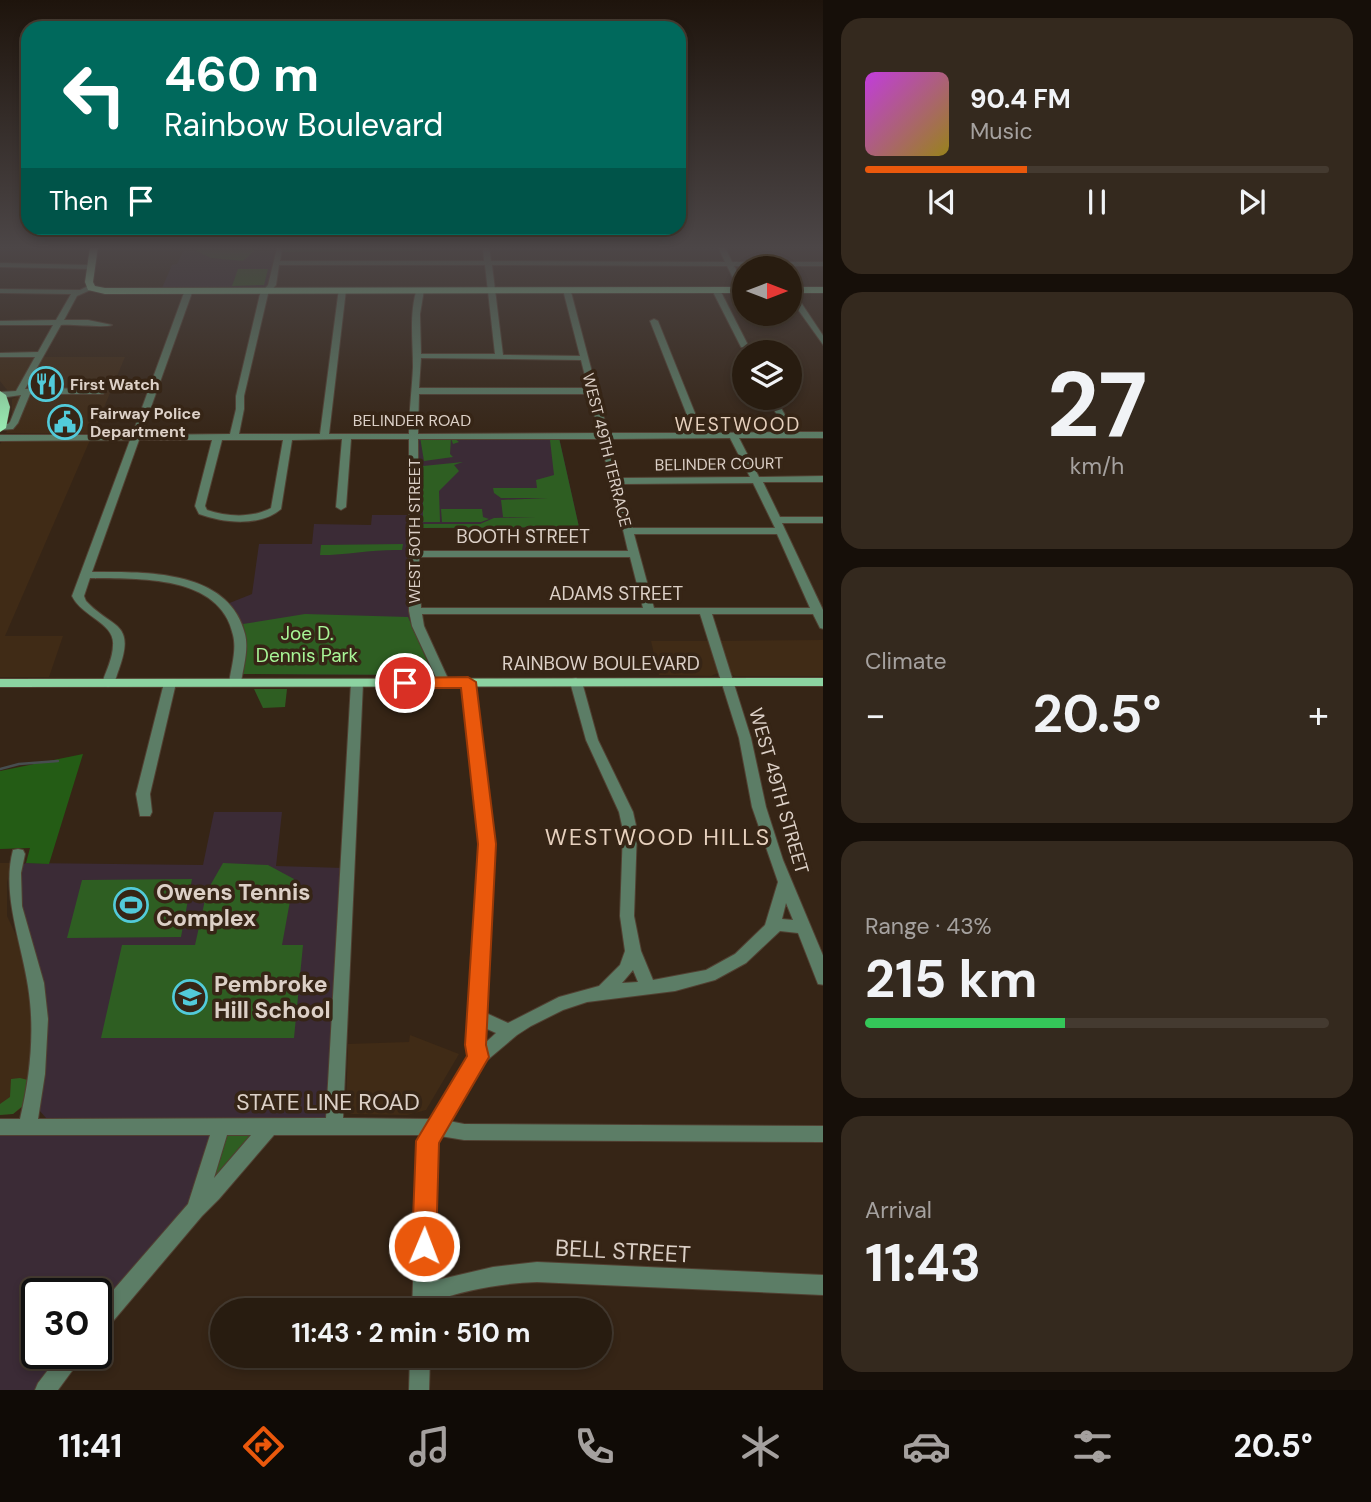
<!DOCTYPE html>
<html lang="en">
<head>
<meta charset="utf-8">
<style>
  :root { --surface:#281c10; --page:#34291e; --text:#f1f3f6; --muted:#a5a19f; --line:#443a30; --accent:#ea580c }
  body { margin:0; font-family:"DM Sans",sans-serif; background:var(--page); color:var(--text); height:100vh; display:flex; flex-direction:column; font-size:26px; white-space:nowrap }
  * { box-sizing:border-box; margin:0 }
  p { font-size:23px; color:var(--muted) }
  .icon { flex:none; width:38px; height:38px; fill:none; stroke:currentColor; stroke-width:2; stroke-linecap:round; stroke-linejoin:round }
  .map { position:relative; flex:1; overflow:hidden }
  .sheet { display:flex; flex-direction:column; gap:18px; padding:18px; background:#160f09; width:548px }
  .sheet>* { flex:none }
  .guide { position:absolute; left:21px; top:21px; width:665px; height:214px; border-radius:21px; box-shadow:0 4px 10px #0003,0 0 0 2px var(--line); background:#00695c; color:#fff; overflow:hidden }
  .needle { width:46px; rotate:90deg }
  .controls { position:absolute; left:732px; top:256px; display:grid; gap:14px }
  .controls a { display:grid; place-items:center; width:70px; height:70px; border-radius:50%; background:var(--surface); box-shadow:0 4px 10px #0003,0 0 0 2px var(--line); font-size:35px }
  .speed { position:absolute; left:21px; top:1278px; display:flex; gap:14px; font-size:35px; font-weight:700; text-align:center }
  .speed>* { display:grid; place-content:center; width:91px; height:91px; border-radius:50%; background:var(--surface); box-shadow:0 4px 10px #0003,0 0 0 2px var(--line); line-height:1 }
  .speed .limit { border:4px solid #111; border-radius:10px; background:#fff; color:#111 }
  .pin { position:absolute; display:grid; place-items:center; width:60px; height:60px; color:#fff; margin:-30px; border:4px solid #fff; border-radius:50%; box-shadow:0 2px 7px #0007 }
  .me { position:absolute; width:77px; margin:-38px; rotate:1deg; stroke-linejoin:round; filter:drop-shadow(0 0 5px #0008) }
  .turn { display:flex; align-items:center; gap:24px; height:147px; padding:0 28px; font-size:32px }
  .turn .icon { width:91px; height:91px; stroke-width:2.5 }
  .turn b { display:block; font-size:49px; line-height:60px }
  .then { display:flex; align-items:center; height:66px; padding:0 28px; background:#0003; gap:14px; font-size:26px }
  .big { font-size:52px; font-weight:700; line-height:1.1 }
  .sheet .widget { flex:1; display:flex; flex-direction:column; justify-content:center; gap:10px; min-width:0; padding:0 24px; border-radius:21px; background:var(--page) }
  .sheet .dial { align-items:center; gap:0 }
  .dial b { font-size:91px; line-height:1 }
  .song { display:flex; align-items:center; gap:21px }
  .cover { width:84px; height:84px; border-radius:10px; background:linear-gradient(135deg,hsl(290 70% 55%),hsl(50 70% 35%)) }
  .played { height:7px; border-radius:4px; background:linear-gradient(90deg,var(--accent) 35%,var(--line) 35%) }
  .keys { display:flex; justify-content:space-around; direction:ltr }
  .heat { display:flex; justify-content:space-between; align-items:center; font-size:38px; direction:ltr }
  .charge { height:10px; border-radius:5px; background:linear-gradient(90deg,#34c759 43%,var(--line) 0) }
  .trip { position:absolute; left:210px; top:1298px; width:402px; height:70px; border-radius:35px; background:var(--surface); box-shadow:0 4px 10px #0003,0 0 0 2px var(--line); font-weight:700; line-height:70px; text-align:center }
  .dock { display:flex; height:112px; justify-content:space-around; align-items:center; background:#100b06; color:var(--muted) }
  .dock .icon { width:49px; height:49px }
  .dock .active { color:var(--accent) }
  .dock b { font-size:32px; color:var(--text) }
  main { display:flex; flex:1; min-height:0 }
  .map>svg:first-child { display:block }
  .built { fill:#402b16 }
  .education { fill:#3b2b36 }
  .green { fill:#2e5e22 }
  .forest { fill:#245c15 }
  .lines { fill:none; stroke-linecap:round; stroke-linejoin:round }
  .stream { stroke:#474d4f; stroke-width:2.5 }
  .minor-casing { stroke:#514032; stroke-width:2 }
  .major-casing { stroke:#514032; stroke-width:2 }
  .highway-casing { stroke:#514032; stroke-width:1 }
  .minor { fill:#5c7d66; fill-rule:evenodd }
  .major { fill:#8cd3a1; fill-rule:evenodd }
  .highway { fill:#9ef5b9; fill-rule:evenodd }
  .route { fill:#ea580c; stroke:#983908; stroke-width:2 }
  .labels { text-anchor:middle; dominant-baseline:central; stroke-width:7; stroke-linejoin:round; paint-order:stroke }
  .far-poi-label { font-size:16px; font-weight:bold; fill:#dcd0c7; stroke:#362516; text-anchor:start }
  .far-street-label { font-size:16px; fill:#dcd0c7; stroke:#362516 }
  .far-quarter-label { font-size:19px; letter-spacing:2px; fill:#e6d0bd; stroke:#362516 }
  .street-label { font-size:19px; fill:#dcd0c7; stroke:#362516 }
  .park-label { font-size:19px; fill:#a8f697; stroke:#362516 }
  .quarter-label { font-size:23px; letter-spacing:2px; fill:#e6d0bd; stroke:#362516 }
  .near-poi-label { font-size:23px; font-weight:bold; fill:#dcd0c7; stroke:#362516; text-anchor:start }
  .near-street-label { font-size:23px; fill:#dcd0c7; stroke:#362516 }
</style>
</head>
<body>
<main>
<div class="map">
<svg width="824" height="1390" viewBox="0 0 824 1390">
  <rect width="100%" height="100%" fill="#362516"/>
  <g class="built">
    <polygon points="0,356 36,358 17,390 7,390 0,381"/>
    <polygon points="43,357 125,357 93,434 6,433 12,417 12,399 19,396"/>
    <polygon points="3,440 90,440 5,636 63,636 49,677 0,677 0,444"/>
    <polygon points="823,640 823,676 735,676 730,674 718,641"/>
    <polygon points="651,641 709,641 720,672 711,676 659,675"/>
    <polygon points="0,863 11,863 7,883 7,916 23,950 33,1011 29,1084 20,1109 13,1114 0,1115"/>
    <polygon points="410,1035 459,1054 426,1110 407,1115 351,1114 346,1109 348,1044 409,1042"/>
  </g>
  <g class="education">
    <polygon points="185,247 484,247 485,250 278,252 267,288 162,288 172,265 177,264"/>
    <polygon points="488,247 718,247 719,250 488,250"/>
    <polygon points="559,437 579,527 419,528 418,439"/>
    <polygon points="372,515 412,515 413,617 409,617 431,670 424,675 242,674 246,637 227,604 252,594 259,544 312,544 314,524 371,525"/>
    <polygon points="214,812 282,812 276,866 344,868 334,1127 270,1127 96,1332 96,1293 37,1293 37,1353 80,1353 50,1390 0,1390 0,1127 53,1126 53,1119 46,1118 39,1110 44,1039 35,951 17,901 21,865 26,863 203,865"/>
  </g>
  <g class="green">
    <polygon points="196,247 258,247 243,261 211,258 197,251"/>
    <polygon points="281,247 421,247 422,251 281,252"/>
    <polygon points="238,269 268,269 264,285 232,286"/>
    <polygon points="420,437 453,437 459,442 453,444 451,438 450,454 453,457 424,461"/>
    <polygon points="559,438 579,527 422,528 423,524 480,524 494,518 536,517 503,517 501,500 548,498 501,498 494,493 493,488 537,488 536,480 554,475 550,440"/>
    <polygon points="463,462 454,465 459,471 439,491 440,522 423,522 423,466"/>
    <polygon points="441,509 482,509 483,517 489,519 481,522 442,522"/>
    <path d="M403 544 402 550C373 549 349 555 320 555L321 545Z"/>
    <polygon points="305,614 408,617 431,670 424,675 242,674 246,637 243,624"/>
    <polygon points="254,689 287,689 285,707 263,708"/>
    <polygon points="223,863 268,865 294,879 282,945 303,945 294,1038 101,1038 122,945 195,945 207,891"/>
    <polygon points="192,879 181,937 67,938 82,880"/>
    <polygon points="20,1078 28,1080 24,1105 13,1114 0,1115 0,1104 10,1097 11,1079"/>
    <polygon points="227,1133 254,1133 209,1189"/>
  </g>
  <polygon class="forest" points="83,754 49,864 26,863 30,848 0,849 0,771"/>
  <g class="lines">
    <polyline class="stream" points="0,769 19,764 58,761"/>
    <g class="minor-casing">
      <g id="minor">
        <path d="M483 247H489L491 261 725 262 718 247H725L732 262H824V266H734L744 284 743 292 739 290 727 266 492 265 503 355 580 356 563 290 570 288 608 433H694L650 321 654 319 658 321 703 433 778 432 782 424 767 397H775L790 424 787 432H824V438H739L759 477 824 476V482H763L780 517H824V523H782L824 612V629L820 628 813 614H712L751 738 766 807 783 860 824 958V985L818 984 816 979 798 933 780 931 746 963 715 980 675 991 587 1002 563 1010 531 1026 517 1035 485 1062 449 1121 464 1124 824 1126V1142L464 1140 440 1136 436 1143 433 1281 493 1267 537 1262 824 1275V1295L537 1282C501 1283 467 1290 432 1301V1311H412L418 1141 421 1135H274L219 1199 202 1216 103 1333 96 1336V1310L188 1204 210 1135H0V1119H20C29 1081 34 1041 30 1002 26 953 0 898 13 850L18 849 23 850 25 854 21 873 22 906 44 983 48 1019 45 1074 38 1119 326 1118 351 683 357 679 363 683 343 1118 431 1119 470 1056 468 1045 469 1017 480 844 462 683 464 680H472L474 683 494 844 486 1013 508 1023 559 997 599 986 620 965 625 951 620 916 623 830 619 812 586 740 570 682 572 679 576 678 582 682 598 740 633 812 637 830 634 916 641 951 653 980 706 970 735 954 765 925 778 882 752 807 739 738 700 614H422L424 626 450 683 448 686H440L412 626 409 611V439H351L346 507 341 510 336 507 342 439 292 440 281 509C261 527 223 523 199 514L195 506 212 440H139L92 572C145 572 229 569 245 634 249 650 243 668 241 683L239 686H231L229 683C231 668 237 650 233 635 220 574 138 579 90 578L84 596 86 601C112 629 136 621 119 669 116 676 116 684 108 687L102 683C106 671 113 658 113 645 115 623 82 617 72 596L130 440 0 441V435H132L185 290 189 288 193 290 141 435 230 434 236 409V396L260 294 268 285 277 248 282 249 280 261H484ZM279 265H485L495 354H421L420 314 424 290 417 288C409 314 413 341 413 367 412 389 409 411 409 434H329L346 290 339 288 320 434H239L244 409V396L268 294 276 285ZM421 358 581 360 588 388H419ZM419 394H589L599 433 418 434ZM730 438 750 477 620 478 609 439ZM418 439H600L610 479 609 481 612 483 628 551H419ZM222 440H283L271 508C253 518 227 517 207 510L205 506ZM753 483 775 528H633L621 484ZM634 534H777L810 608H654ZM419 557H630L643 608H421ZM786 903 793 920 782 919ZM633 970 638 982 622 983ZM485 1028 496 1033 484 1044ZM227 1135H251L214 1178Z"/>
        <polygon points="0,263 91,265 95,267 91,269 0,267"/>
        <path d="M88 286 95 288 77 296 64 320H88L112 325C104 328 73 324 61 325L25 389 103 388 107 391 103 394H30L18 423 13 429 0 430V424H8L10 422 21 395 0 398V392L16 391 35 357H0V353L38 352 53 325H0V321L56 320 71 294 0 293V289L80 290Z"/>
        <polygon points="713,288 720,290 749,347 748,349 741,347 712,290"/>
        <polygon points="789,289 792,289 824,337 824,346 789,297"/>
        <polygon points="170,679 176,683 150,794 152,812 150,816 140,816 136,794 164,683"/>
        <polygon points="61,1353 83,1353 80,1360 58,1390 35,1390 38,1383"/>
        <polygon points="410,1356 430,1356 429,1390 409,1390"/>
      </g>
    </g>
    <g class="major-casing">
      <g id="major">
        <polygon points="90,247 98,247 93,282 95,286 105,288 744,287 744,293 105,294 88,290 85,282"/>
        <rect x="789" y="287" width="35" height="6"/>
        <polygon points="824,678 824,686 0,687 0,679"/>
      </g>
    </g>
    <g class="highway-casing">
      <polygon id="highway" points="0,391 6,395 10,407 6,428 0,432"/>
    </g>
    <use href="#minor" class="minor"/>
    <use href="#major" class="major"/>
    <use href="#highway" class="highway"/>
  </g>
  <linearGradient id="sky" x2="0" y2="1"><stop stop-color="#1e140c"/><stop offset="0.56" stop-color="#4c4647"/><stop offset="1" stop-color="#4c4647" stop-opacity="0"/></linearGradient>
  <rect width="824" height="442" fill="url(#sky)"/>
  <polygon class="route" points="468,677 476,682 496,844 486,1045 489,1057 439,1143 436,1246 433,1255 424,1259 415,1255 412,1246 416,1141 467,1056 465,1045 478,844 461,688 405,688 397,683 405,678"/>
  <defs>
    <g id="restaurant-ring" transform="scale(1.75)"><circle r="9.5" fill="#362516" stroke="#52cbda" stroke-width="1.5"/><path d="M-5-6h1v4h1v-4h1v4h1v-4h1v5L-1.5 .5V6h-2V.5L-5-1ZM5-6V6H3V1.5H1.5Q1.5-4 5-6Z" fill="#52cbda"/></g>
    <g id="civic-ring" transform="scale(1.75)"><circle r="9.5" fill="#362516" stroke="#52cbda" stroke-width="1.5"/><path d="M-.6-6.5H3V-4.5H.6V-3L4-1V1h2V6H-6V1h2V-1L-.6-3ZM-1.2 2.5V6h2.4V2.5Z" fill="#52cbda"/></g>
    <g id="stadium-ring" transform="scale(1.75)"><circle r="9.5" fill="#362516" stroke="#52cbda" stroke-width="1.5"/><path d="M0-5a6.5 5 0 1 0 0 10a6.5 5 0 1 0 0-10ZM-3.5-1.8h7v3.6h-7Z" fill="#52cbda"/></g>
    <g id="school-ring" transform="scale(1.75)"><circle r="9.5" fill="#362516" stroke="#52cbda" stroke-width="1.5"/><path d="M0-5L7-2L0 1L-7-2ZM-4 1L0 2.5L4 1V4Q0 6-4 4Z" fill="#52cbda"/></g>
  </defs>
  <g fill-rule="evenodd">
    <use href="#restaurant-ring" x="46" y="384"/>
    <use href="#civic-ring" x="65" y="422"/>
    <use href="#stadium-ring" x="131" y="905"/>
    <use href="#school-ring" x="190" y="997"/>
  </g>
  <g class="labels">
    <g class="far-poi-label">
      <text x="70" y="384">First Watch</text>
      <text x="90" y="413">Fairway Police<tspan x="90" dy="18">Department</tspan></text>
    </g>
    <g class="far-street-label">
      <text x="412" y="420">BELINDER ROAD</text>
      <text transform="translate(607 450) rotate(76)">WEST 49TH TERRACE</text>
      <text transform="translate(719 464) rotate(-1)">BELINDER COURT</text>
      <text transform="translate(414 531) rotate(-90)">WEST 50TH STREET</text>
    </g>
    <g class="far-quarter-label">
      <text x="738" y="424">WESTWOOD</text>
    </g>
    <g class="street-label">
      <text x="523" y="536">BOOTH STREET</text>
      <text x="616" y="593">ADAMS STREET</text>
      <text x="601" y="663">RAINBOW BOULEVARD</text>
      <text transform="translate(779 791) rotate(74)">WEST 49TH STREET</text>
    </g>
    <g class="park-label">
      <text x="307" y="633">Joe D.<tspan x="307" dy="22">Dennis Park</tspan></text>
    </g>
    <g class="quarter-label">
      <text x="658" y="837">WESTWOOD HILLS</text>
    </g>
    <g class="near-poi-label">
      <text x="156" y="892">Owens Tennis<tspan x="156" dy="26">Complex</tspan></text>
      <text x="214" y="984">Pembroke<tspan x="214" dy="26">Hill School</tspan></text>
    </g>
    <g class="near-street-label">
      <text x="328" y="1102">STATE LINE ROAD</text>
      <text transform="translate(623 1251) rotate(3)">BELL STREET</text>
    </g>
  </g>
</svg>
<div class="controls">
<a><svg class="needle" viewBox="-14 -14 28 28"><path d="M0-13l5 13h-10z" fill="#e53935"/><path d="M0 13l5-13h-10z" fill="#a5a19f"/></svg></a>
<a><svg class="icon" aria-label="layers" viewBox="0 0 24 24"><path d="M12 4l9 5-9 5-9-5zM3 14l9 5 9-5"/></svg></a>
</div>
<div class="speed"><div class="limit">30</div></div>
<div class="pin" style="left:405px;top:683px;background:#d93025"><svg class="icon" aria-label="arrive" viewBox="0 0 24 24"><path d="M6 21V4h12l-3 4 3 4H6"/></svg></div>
<svg class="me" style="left:424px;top:1246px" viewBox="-20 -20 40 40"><circle r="17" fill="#ea580c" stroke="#fff" stroke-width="3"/><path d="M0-11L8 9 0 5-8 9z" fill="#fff"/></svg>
<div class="trip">11:43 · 2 min · 510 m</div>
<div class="guide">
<div class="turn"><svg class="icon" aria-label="left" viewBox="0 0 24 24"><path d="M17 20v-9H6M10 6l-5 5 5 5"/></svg><div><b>460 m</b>Rainbow Boulevard</div></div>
<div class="then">Then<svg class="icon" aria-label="arrive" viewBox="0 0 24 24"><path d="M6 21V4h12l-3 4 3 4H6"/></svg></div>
</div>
</div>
<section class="sheet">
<div class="widget">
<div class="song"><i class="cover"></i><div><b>90.4 FM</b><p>Music</p></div></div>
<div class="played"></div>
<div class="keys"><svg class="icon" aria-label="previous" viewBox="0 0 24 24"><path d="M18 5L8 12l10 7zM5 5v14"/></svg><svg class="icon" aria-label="pause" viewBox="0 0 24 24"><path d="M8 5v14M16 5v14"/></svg><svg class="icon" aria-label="next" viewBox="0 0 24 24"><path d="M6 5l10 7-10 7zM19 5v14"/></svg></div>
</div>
<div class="widget dial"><b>27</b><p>km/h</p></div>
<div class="widget"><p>Climate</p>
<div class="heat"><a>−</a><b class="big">20.5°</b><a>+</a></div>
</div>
<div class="widget"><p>Range · 43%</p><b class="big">215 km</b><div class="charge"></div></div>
<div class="widget"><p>Arrival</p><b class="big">11:43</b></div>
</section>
</main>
<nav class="dock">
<b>11:41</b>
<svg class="icon active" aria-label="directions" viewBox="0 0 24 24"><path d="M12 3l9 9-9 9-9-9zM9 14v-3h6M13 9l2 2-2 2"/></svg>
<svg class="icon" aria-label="music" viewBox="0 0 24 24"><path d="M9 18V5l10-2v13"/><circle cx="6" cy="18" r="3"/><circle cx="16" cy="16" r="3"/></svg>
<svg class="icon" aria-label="phone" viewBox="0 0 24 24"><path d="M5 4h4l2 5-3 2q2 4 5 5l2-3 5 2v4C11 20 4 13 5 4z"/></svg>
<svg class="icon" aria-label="climate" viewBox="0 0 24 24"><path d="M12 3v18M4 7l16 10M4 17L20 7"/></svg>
<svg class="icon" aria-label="car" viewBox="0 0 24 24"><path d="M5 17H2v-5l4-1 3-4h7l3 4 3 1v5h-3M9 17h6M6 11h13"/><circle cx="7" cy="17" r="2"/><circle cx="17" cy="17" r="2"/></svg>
<svg class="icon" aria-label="filters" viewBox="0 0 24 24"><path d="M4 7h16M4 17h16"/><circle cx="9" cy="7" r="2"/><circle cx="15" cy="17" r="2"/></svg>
<b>20.5°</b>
</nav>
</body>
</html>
